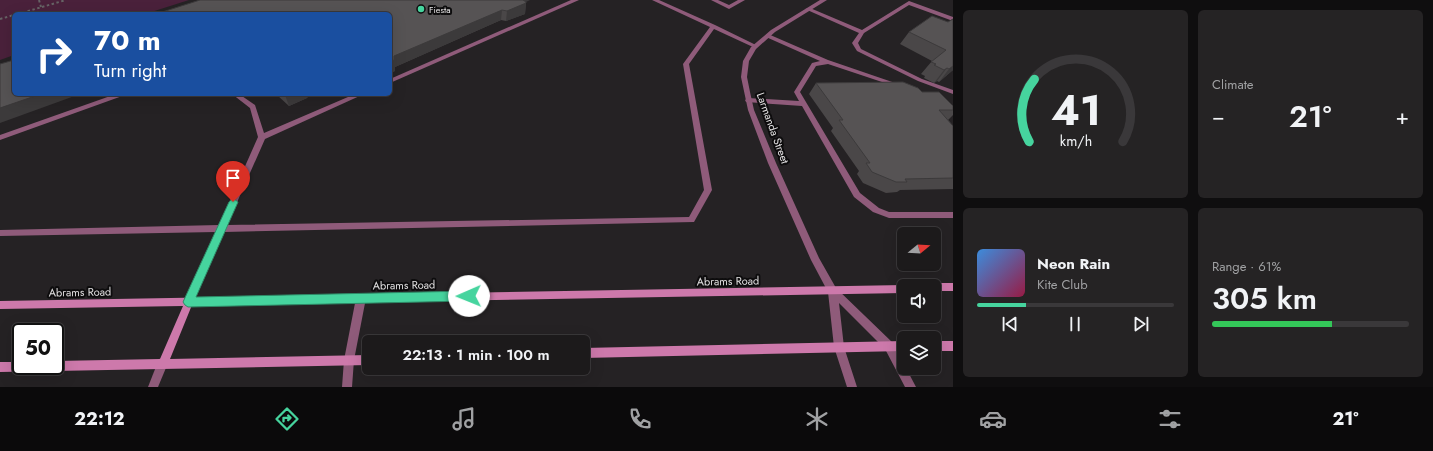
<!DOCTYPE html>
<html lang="en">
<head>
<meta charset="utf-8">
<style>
  :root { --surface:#1c1a1b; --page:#252324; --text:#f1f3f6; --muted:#a0a1a3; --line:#3a383a; --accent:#46d49e }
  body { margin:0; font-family:Jost,sans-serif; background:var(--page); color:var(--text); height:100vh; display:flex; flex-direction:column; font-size:15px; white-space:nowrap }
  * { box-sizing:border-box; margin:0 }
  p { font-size:13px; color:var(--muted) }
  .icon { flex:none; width:22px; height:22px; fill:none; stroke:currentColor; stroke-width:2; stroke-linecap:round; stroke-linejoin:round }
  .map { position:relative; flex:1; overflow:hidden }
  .details { display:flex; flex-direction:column; gap:10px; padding:10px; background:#0f0e0f; width:480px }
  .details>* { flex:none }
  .hud { position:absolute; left:12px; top:12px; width:380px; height:84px; border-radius:6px; box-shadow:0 4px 16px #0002,0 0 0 1px var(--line); background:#1a4fa0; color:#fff; overflow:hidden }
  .needle { width:26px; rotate:72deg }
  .tools { position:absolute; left:897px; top:227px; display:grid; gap:8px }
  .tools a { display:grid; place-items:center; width:44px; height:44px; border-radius:6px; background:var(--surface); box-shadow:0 4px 16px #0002,0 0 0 1px var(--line); font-size:20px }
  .speed { position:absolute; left:12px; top:323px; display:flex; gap:8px; font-size:20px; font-weight:700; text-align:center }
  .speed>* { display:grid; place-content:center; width:52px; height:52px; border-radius:50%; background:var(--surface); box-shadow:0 4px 16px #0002,0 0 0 1px var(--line); line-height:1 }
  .speed .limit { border:2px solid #111; border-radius:6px; background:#fff; color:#111 }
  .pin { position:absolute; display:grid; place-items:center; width:34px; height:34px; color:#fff; margin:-41px -17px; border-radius:50% 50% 50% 0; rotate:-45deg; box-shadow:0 0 4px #0007 }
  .pin .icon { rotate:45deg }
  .me { position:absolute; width:44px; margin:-22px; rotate:269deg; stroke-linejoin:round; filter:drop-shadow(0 0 3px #0008) }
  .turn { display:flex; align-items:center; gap:14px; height:84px; padding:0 16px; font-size:18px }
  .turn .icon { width:52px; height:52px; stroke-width:2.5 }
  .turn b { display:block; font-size:28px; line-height:34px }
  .big { font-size:30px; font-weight:600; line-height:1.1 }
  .details .card { flex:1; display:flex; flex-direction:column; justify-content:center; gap:6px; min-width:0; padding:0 14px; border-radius:6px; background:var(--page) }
  .details .dial { align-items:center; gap:0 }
  .dial svg { height:104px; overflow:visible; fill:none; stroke:var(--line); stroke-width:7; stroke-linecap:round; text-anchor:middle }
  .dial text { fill:var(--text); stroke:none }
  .song { display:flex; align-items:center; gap:12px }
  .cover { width:48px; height:48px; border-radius:6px; background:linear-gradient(135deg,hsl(210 70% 55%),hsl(340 70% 35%)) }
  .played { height:4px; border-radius:2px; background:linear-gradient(90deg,var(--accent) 25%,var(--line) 25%) }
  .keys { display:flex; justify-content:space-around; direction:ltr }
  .heat { display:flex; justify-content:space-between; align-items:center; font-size:22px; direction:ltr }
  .charge { height:6px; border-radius:3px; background:linear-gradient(90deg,#34c759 61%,var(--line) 0) }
  .details .tiles { flex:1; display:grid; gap:10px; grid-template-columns:repeat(2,1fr) }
  .trip { position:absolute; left:362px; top:335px; width:228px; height:40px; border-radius:6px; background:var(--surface); box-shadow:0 4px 16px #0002,0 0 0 1px var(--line); font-weight:600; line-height:40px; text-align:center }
  .menu { display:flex; height:64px; justify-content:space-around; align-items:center; background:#0b0a0b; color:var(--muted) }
  .menu .icon { width:28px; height:28px }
  .menu .on { color:var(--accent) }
  .menu b { font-size:18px; color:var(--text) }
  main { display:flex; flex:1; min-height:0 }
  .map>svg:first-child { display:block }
  .green { fill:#4a213b }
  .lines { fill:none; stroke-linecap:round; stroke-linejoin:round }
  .path { stroke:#666365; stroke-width:2; stroke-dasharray:2.5 2.5; stroke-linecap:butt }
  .service { fill:#8f5b7a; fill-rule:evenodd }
  .minor { fill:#8f5b7a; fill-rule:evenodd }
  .tertiary { fill:#8f5b7a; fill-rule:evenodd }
  .secondary { fill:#cd79ab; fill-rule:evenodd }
  .wall { fill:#4a4748 }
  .shaded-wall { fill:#3c3a3b }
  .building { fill:#565354; stroke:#3c3a3b }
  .route { fill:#46d49e; stroke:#2e8a67 }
  .poi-dot { fill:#46d49e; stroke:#0d0c0d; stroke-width:1.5 }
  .labels { text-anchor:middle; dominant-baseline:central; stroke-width:4; stroke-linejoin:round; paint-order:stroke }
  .far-poi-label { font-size:9px; fill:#e4e2e3; stroke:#0d0c0d; text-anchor:start }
  .street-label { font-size:11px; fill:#e4e2e3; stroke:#0d0c0d }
</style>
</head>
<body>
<main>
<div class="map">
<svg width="953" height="387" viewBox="0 0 953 387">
  <rect width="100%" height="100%" fill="#252224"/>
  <polygon class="green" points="0,0 189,0 145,14 14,14 14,55 0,60"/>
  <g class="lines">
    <g class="path">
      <polyline points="39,0 41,7"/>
      <polyline points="18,14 66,0"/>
      <polyline points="0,19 14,15"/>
    </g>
    <g class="service">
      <polygon points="571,0 579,0 390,83 390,79"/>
      <polygon points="652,0 659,0 715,25 758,46 755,48 753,47 714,29 689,64 712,190 694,222 224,232 192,305 189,306 186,305 184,302 216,232 0,236 0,230 219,225 258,137 250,108 232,94 239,94 255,105 264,133 355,94 364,94 265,139 227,225 689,217 704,190 683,64 710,27"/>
      <polygon points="711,0 718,0 729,5 738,0 745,0 729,9"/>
      <polygon points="909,1 953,17 953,21 909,5 864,33 858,43 861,49 922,79 953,90 953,94 918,81 857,51 852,43 859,33 805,9 810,8 862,30"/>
      <polygon points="768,34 828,60 901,85 901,87 897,87 828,64 816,66 800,92 860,193 879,208 889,212 953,212 953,218 889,218 873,212 854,197 802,106 746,102 745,100 748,98 799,101 794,92 812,63 820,61 766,37 766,35"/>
      <polygon points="116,94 126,94 125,95 0,140 0,135"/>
      <polygon points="361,294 364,295 366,298 354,360 352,387 342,387 344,360 356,298 358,295"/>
    </g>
    <polygon class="minor" points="163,358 167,359 168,363 158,387 148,387 159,359"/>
    <polygon class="tertiary" points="820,0 827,0 775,32 756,49 749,61 747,77 750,92 754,110 776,163 819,258 836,288 893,343 904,364 904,368 906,368 916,387 905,387 885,349 839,303 844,347 857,387 847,387 834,347 828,292 811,260 768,163 748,110 741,77 743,61 751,47 771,30"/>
    <g class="secondary">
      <polygon points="934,283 953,283 953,291 934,291 934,286 930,286"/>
      <polygon points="904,285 907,286 904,286 904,293 192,305 170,359 369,355 369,365 0,372 0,362 21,362 21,366 55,366 55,361 160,359 183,306 0,309 0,301"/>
      <polygon points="904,341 904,351 583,358 583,348"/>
      <rect x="934" y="341" width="19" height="10"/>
    </g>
  </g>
  <g class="wall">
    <polygon points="526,2 525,14 506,21 501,20 395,67 395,71 390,73 390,14"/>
    <polygon points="953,19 953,70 939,82 937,81 934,83 924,78 925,76 921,74 932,61 900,44 909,32 948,22"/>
    <polygon points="816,83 922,92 953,106 953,115 948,120 953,126 953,189 900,190 897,192 886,193 863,183 857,174 859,171 831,131 833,128 809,94"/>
    <polygon points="276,94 311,94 309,95 307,98 289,106 277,95"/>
  </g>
  <g class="shaded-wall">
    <polygon points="516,0 530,0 526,2 525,14 506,21 507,11"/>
    <polygon points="502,10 501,20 395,67 395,71 390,73 390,62 394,56"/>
    <polygon points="953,66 953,70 939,82 949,69"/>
    <polygon points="947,68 937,81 934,83 944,70"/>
    <polygon points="41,94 80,94 0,123 0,108"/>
    <polygon points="287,94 311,94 309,95 307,98 289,106 285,95"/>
  </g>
  <g class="building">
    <polygon points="200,0 523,0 526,2 526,3 507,11 502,10 394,56 394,60 390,62 390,14 156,14"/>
    <polygon points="932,16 948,22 953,19 953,66 949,69 947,68 944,70 934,65 936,64 931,62 946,50 909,32"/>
    <polygon points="14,60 14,94 41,94 0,108 0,64"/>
    <polygon points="903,82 918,88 922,92 939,92 953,106 953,110 939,110 953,126 953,178 905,179 907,182 896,182 872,172 866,163 870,163 839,120 843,120 816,83"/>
  </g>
  <polygon class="route" points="233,198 238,202 196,297 469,291 473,293 474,296 473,300 469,301 188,307 185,305 183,302 229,202"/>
  <circle class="poi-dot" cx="421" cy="9" r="4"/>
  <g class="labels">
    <g class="far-poi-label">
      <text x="429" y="9">Fiesta</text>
    </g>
    <g class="street-label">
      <text transform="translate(773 128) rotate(70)">Larmanda Street</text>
      <text transform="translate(728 281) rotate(-1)">Abrams Road</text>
      <text transform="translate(404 285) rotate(-1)">Abrams Road</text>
      <text transform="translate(80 292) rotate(-1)">Abrams Road</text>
    </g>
  </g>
</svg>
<div class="tools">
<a><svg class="needle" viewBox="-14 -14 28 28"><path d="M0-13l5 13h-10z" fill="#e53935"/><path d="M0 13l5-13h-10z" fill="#a0a1a3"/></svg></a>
<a><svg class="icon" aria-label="sound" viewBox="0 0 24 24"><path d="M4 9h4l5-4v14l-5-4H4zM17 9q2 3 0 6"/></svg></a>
<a><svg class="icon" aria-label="layers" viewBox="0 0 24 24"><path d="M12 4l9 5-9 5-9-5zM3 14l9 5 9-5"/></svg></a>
</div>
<div class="speed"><div class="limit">50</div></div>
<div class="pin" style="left:233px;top:202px;background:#d93025"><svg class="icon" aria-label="arrive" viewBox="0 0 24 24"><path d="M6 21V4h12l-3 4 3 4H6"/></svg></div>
<svg class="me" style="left:469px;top:296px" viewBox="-20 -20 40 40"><circle r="19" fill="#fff"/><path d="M0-13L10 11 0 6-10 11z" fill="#46d49e"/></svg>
<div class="trip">22:13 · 1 min · 100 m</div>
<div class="hud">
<div class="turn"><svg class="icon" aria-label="right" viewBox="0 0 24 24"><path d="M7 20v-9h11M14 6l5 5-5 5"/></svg><div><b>70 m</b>Turn right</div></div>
</div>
</div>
<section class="details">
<div class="tiles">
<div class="card dial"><svg viewBox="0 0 100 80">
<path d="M14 69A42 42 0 1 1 86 69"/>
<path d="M14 69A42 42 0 0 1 18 21" stroke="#46d49e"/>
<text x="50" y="56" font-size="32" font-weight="700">41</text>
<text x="50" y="72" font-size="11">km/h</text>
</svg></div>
<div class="card"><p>Climate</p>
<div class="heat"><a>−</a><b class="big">21°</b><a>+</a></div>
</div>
<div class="card">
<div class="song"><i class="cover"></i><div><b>Neon Rain</b><p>Kite Club</p></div></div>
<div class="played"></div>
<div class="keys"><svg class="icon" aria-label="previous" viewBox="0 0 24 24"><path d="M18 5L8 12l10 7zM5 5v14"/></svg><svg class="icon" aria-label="pause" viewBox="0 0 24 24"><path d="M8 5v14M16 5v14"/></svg><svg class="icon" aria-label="next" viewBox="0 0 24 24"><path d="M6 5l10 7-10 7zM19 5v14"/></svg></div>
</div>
<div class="card"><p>Range · 61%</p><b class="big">305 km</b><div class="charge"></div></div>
</div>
</section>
</main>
<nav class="menu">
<b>22:12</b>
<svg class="icon on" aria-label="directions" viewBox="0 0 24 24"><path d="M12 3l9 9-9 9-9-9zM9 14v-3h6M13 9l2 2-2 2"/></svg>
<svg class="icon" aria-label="music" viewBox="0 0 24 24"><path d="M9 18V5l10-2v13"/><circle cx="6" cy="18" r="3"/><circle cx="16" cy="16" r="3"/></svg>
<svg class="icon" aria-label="phone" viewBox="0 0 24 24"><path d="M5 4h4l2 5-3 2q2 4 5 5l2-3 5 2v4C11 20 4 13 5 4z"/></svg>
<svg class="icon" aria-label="climate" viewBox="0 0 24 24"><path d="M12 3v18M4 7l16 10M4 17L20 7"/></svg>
<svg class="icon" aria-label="car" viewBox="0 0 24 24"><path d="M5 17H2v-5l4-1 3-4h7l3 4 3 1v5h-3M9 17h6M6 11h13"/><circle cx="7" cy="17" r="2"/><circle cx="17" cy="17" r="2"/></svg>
<svg class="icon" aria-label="filters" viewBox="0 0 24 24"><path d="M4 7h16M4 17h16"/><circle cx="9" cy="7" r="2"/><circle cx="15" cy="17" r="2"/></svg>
<b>21°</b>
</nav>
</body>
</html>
